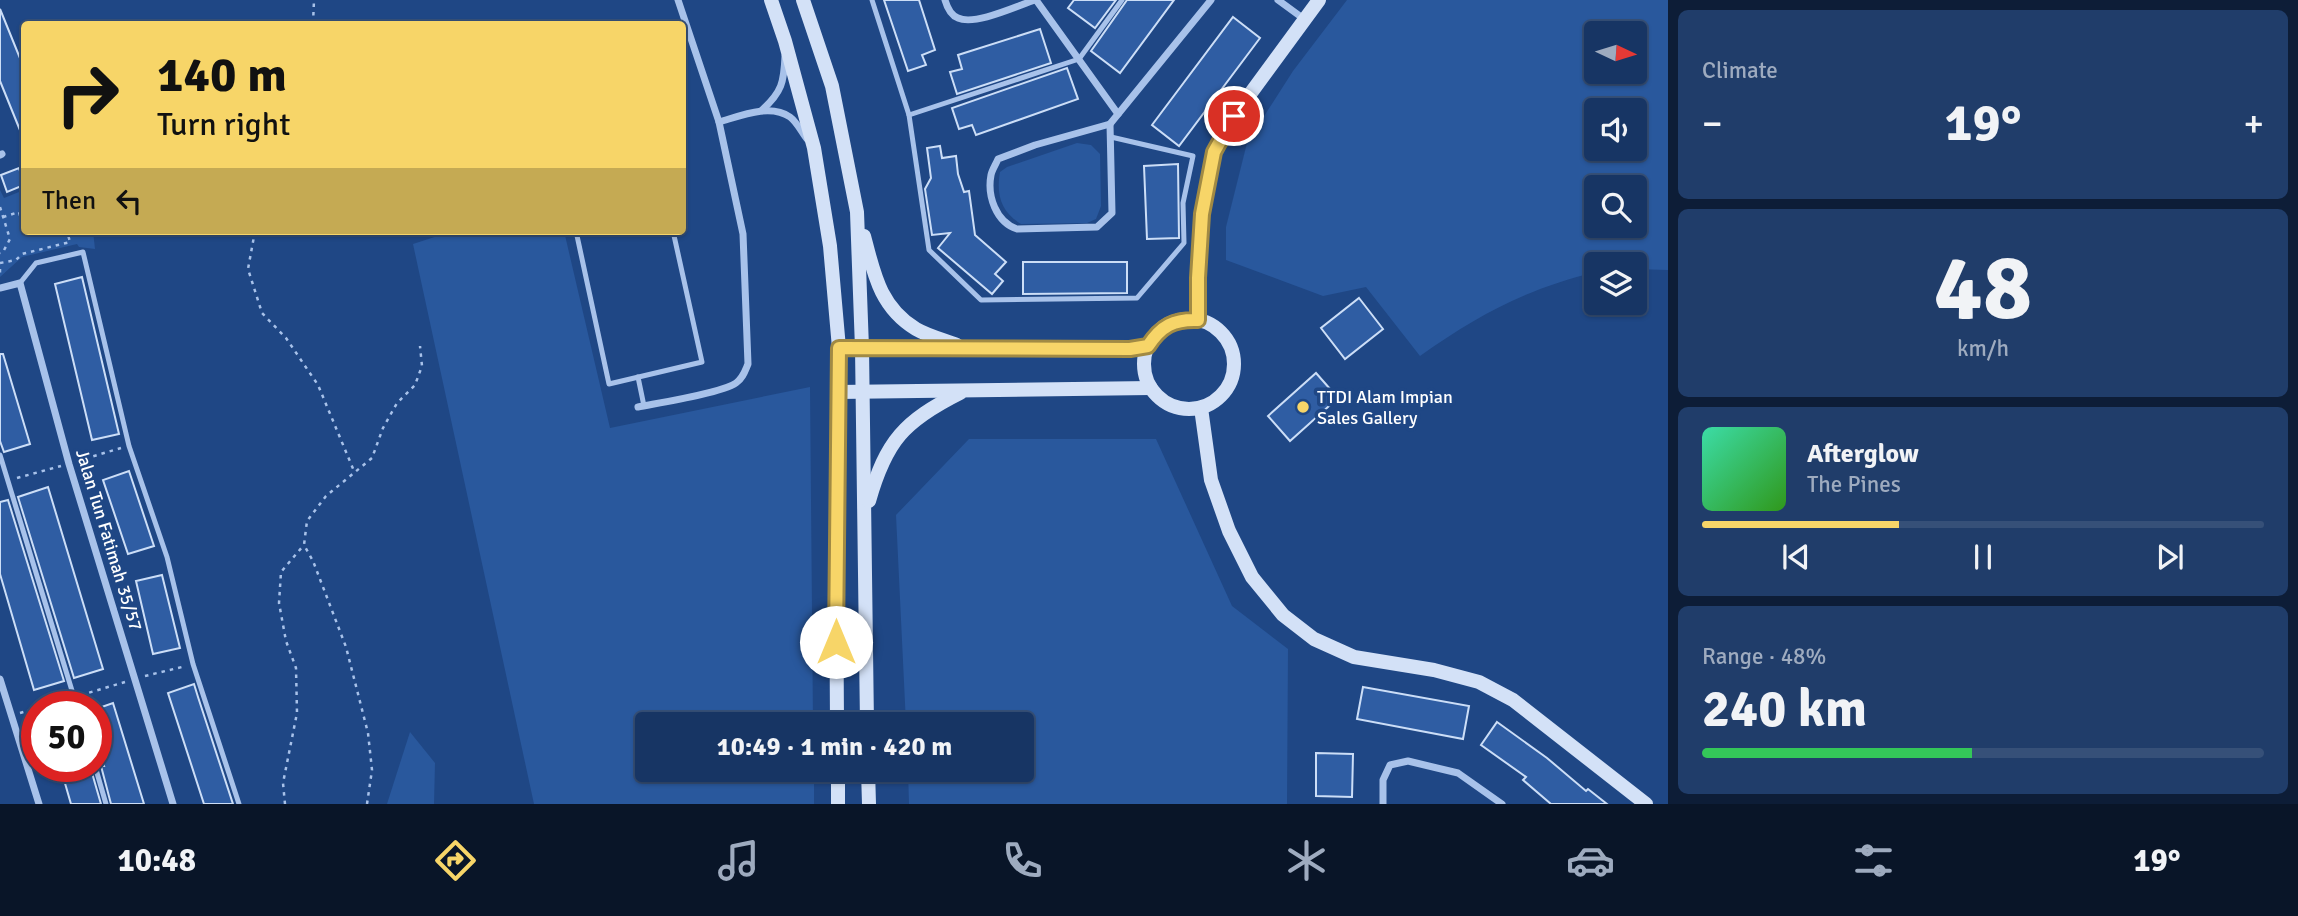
<!DOCTYPE html>
<html lang="en">
<head>
<meta charset="utf-8">
<style>
  :root { --surface:#173564; --page:#203d6a; --text:#f1f3f6; --muted:#9eabbf; --line:#365078; --accent:#f7d568 }
  body { margin:0; font-family:Signika,sans-serif; background:var(--page); color:var(--text); height:100vh; display:flex; flex-direction:column; font-size:26px; white-space:nowrap }
  * { box-sizing:border-box; margin:0 }
  p { font-size:23px; color:var(--muted) }
  .icon { flex:none; width:38px; height:38px; fill:none; stroke:currentColor; stroke-width:2; stroke-linecap:round; stroke-linejoin:round }
  .map { position:relative; flex:1; overflow:hidden }
  .details { display:flex; flex-direction:column; gap:10px; padding:10px; background:#0d1d37; width:630px }
  .details>* { flex:none }
  .hud { position:absolute; left:21px; top:21px; width:665px; height:214px; border-radius:7px; box-shadow:0 2px 5px #0004,0 0 0 2px var(--line); background:#f7d568; color:#111; overflow:hidden }
  .needle { width:46px; rotate:94deg }
  .controls { position:absolute; left:1584px; top:21px; display:grid; gap:14px }
  .controls a { display:grid; place-items:center; width:63px; height:63px; border-radius:7px; background:var(--surface); box-shadow:0 2px 5px #0004,0 0 0 2px var(--line); font-size:35px }
  .speed { position:absolute; left:21px; top:691px; display:flex; gap:14px; font-size:35px; font-weight:700; text-align:center }
  .speed>* { display:grid; place-content:center; width:91px; height:91px; border-radius:50%; background:var(--surface); box-shadow:0 2px 5px #0004,0 0 0 2px var(--line); line-height:1 }
  .speed .limit { border:10px solid #d22; background:#fff; color:#111 }
  .pin { position:absolute; display:grid; place-items:center; width:60px; height:60px; color:#fff; margin:-30px; border:4px solid #fff; border-radius:50%; box-shadow:0 2px 7px #0007 }
  .me { position:absolute; width:77px; margin:-38px; rotate:0deg; stroke-linejoin:round; filter:drop-shadow(0 0 5px #0008) }
  .turn { display:flex; align-items:center; gap:24px; height:147px; padding:0 21px; font-size:32px }
  .turn .icon { width:91px; height:91px; stroke-width:2.5 }
  .turn b { display:block; font-size:49px; line-height:60px }
  .then { display:flex; align-items:center; height:66px; padding:0 21px; background:#0003; gap:14px; font-size:26px }
  .big { font-size:52px; font-weight:700; line-height:1.1 }
  .details .tile { flex:1; display:flex; flex-direction:column; justify-content:center; gap:10px; min-width:0; padding:0 24px; border-radius:10px; background:var(--page) }
  .details .dial { align-items:center; gap:0 }
  .dial b { font-size:91px; line-height:1 }
  .song { display:flex; align-items:center; gap:21px }
  .cover { width:84px; height:84px; border-radius:10px; background:linear-gradient(135deg,hsl(160 70% 55%),hsl(110 70% 35%)) }
  .played { height:7px; border-radius:4px; background:linear-gradient(90deg,var(--accent) 35%,var(--line) 35%) }
  .keys { display:flex; justify-content:space-around; direction:ltr }
  .heat { display:flex; justify-content:space-between; align-items:center; font-size:38px; direction:ltr }
  .charge { height:10px; border-radius:5px; background:linear-gradient(90deg,#34c759 48%,var(--line) 0) }
  .trip { position:absolute; left:635px; top:712px; width:399px; height:70px; border-radius:7px; background:var(--surface); box-shadow:0 2px 5px #0004,0 0 0 2px var(--line); font-weight:700; line-height:70px; text-align:center }
  .tab-bar { display:flex; height:112px; justify-content:space-around; align-items:center; background:#091528; color:var(--muted) }
  .tab-bar .icon { width:49px; height:49px }
  .tab-bar .active { color:var(--accent) }
  .tab-bar b { font-size:32px; color:var(--text) }
  main { display:flex; flex:1; min-height:0 }
  .map>svg:first-child { display:block }
  .green { fill:#29589d; fill-rule:evenodd }
  .building { fill:#2f5da3; stroke:#ccdef7; stroke-width:2 }
  .lines { fill:none; stroke-linecap:round; stroke-linejoin:round }
  .path { stroke:#a8c2ea; stroke-width:2.5; stroke-dasharray:3.5 5; stroke-linecap:butt }
  .lane { stroke:#a8c2ea; stroke-width:5 }
  .street { stroke:#a8c2ea; stroke-width:7 }
  .secondary { stroke:#d3e1f7; stroke-width:14 }
  .route-casing { stroke:#a18a44; stroke-width:18 }
  .route { stroke:#f7d568; stroke-width:12 }
  .poi-dot { fill:#f7d568; stroke:#1f4785; stroke-width:2.5 }
  .labels { text-anchor:middle; dominant-baseline:central; stroke-width:7; stroke-linejoin:round; paint-order:stroke }
  .poi-label { font-size:18px; fill:#fff; stroke:#1f4785; text-anchor:start }
  .street-label { font-size:18px; fill:#fff; stroke:#1f4785 }
</style>
</head>
<body>
<main>
<div class="map">
<svg width="1668" height="804" viewBox="0 0 1668 804">
  <rect width="100%" height="100%" fill="#1f4785"/>
  <g class="green">
    <path d="M1347 0H1668V270L1635 269 1634 264H1596V272C1526 289 1478 315 1420 356L1366 287 1323 296 1226 260V227L1247 143 1293 71ZM1634 33V72H1596V33ZM1634 110V149H1596V110ZM1634 187V226H1596V187Z"/>
    <path d="M1077 143 1091 145 1100 154 1101 206 1096 219 1087 223 1021 224C1001 212 996 195 1000 172L1007 167Z"/>
    <polygon points="0,190 4,198 24,190 24,231 93,231 95,249 79,247 77,244 22,257 0,277"/>
    <polygon points="453,231 564,231 610,428 810,387 813,724 648,724 648,770 814,770 814,804 534,804 413,244"/>
    <polygon points="969,439 1156,439 1232,606 1288,649 1287,804 909,804 908,770 1022,770 1022,724 906,724 896,515"/>
    <polygon points="410,732 435,763 434,804 387,804"/>
  </g>
  <g class="building">
    <polygon points="884,0 919,0 935,50 922,55 926,65 908,71"/>
    <polygon points="1074,0 1116,0 1095,28 1068,8"/>
    <polygon points="1127,0 1174,0 1120,73 1091,51"/>
    <polygon points="0,9 24,68 24,140 0,81"/>
    <polygon points="1233,17 1260,38 1179,146 1152,125"/>
    <polygon points="1040,29 1051,63 957,94 950,72 962,69 958,55"/>
    <polygon points="1067,68 1078,99 976,135 972,125 959,129 952,108"/>
    <polygon points="940,146 942,158 956,156 958,174 964,192 969,191 975,235 1006,262 995,274 1003,281 992,294 938,248 950,233 932,235 925,189 931,178 927,148"/>
    <polygon points="1178,164 1179,238 1147,239 1144,166"/>
    <polygon points="19,168 24,185 7,192 1,175"/>
    <polygon points="1023,262 1127,262 1127,293 1023,294"/>
    <polygon points="82,277 119,434 92,440 55,284"/>
    <polygon points="1359,298 1383,329 1345,359 1321,328"/>
    <polygon points="0,354 3,354 30,444 4,452 0,441"/>
    <polygon points="1316,373 1338,398 1290,441 1268,416"/>
    <polygon points="129,471 154,546 128,554 103,480"/>
    <polygon points="48,487 103,669 74,678 18,497"/>
    <polygon points="8,500 64,681 34,690 0,574 0,502"/>
    <polygon points="162,575 180,648 153,654 136,581"/>
    <polygon points="194,684 198,697 233,804 204,804 168,693"/>
    <polygon points="1363,687 1469,706 1463,739 1357,719"/>
    <polygon points="113,703 144,804 111,804 101,766 104,766 96,741 96,709"/>
    <polygon points="1497,722 1547,758 1586,791 1588,789 1607,804 1551,804 1523,780 1526,777 1481,745"/>
    <polygon points="1316,753 1353,754 1352,797 1316,796"/>
    <polygon points="60,766 90,766 101,804 71,804"/>
  </g>
  <g class="lines">
    <g class="path">
      <polyline points="313,24 314,0"/>
      <polyline points="0,207 10,239 3,252 0,253"/>
      <polyline points="3,217 19,212 24,230"/>
      <polyline points="25,231 27,236 44,231"/>
      <polyline points="255,231 248,269 262,313 286,338 318,385 354,471"/>
      <polyline points="0,263 16,260 22,254 70,242 67,231"/>
      <polyline points="0,269 0,275"/>
      <polyline points="77,461 121,448"/>
      <polyline points="17,478 61,466"/>
      <polyline points="145,676 186,666"/>
      <polyline points="81,695 125,682"/>
      <polyline points="41,707 65,700"/>
      <polyline points="20,713 37,708"/>
      <polyline points="285,804 283,783 297,713 296,668 286,641 279,603 281,572 303,546"/>
      <polyline points="367,804 372,770 368,733 346,647 313,561 304,545 307,521 326,496 372,458 383,428 397,403 415,385 422,366 420,346"/>
    </g>
    <g class="lane">
      <polyline points="872,0 909,115 929,250 981,300 1137,298 1184,243 1183,203 1193,156 1111,137"/>
      <polyline points="909,115 1079,59 1122,0"/>
      <polyline points="576,231 609,384 702,362 673,231"/>
      <polyline points="20,283 36,263 83,252 129,446 167,557 193,664 239,804"/>
      <polyline points="638,377 644,406"/>
      <polyline points="0,455 77,707"/>
      <polyline points="95,766 106,804"/>
    </g>
    <g class="street">
      <path d="M945 0C947 7 950 15 958 18 975 26 1017 6 1035 0"/>
      <polyline points="1036,0 1118,114"/>
      <polyline points="1278,0 1304,19"/>
      <path d="M762 110C782 92 784 82 785 56"/>
      <path d="M719 122C740 116 770 103 790 117 797 122 802 133 807 139"/>
      <path d="M1110 124 1112 213 1097 227 1017 229C996 222 987 196 991 175 992 170 996 164 998 159L1035 145Z"/>
      <polyline points="1110,124 1211,0"/>
      <polyline points="0,155 2,154"/>
      <polyline points="0,288 20,283 69,464 173,804"/>
      <path d="M638 407C658 403 722 393 736 383 743 378 745 371 748 364L743 234 719 122 678 0"/>
      <polyline points="0,679 39,804"/>
      <polyline points="1383,804 1383,780 1390,765 1408,761 1458,773 1502,804"/>
    </g>
    <g class="secondary">
      <polyline points="771,0 785,41 814,148 830,246 839,348 836,560 837,724"/>
      <polyline points="803,0 832,86 857,212 862,348 867,724"/>
      <path d="M864 236C874 274 880 307 916 329 928 336 944 340 957 345"/>
      <circle cx="1189" cy="364" r="45"/>
      <polyline points="1198,320 1201,214 1214,152 1234,116 1319,0"/>
      <polyline points="839,348 1130,349 1148,346"/>
      <polyline points="838,392 1151,388"/>
      <polyline points="1201,408 1211,480 1229,531 1252,577 1283,615 1314,639 1354,657 1434,670 1479,682 1513,700 1646,804"/>
      <path d="M869 501C886 441 904 421 960 393"/>
      <polyline points="838,770 838,804"/>
      <polyline points="868,770 869,804"/>
    </g>
  </g>
  <g class="lines">
    <g class="route-casing">
      <path id="route" d="M836 642 839 348 1130 349 1148 346C1161 326 1174 319 1198 320V278L1202 214 1214 152 1234 116"/>
    </g>
    <use href="#route" class="route"/>
  </g>
  <circle class="poi-dot" cx="1303" cy="407" r="7"/>
  <g class="labels">
    <g class="poi-label">
      <text x="1317" y="397">TTDI Alam Impian<tspan x="1317" dy="21">Sales Gallery</tspan></text>
    </g>
    <g class="street-label">
      <text transform="translate(109 540) rotate(73)">Jalan Tun Fatimah 35/57</text>
    </g>
  </g>
</svg>
<div class="controls">
<a><svg class="needle" viewBox="-14 -14 28 28"><path d="M0-13l5 13h-10z" fill="#e53935"/><path d="M0 13l5-13h-10z" fill="#9eabbf"/></svg></a>
<a><svg class="icon" aria-label="sound" viewBox="0 0 24 24"><path d="M4 9h4l5-4v14l-5-4H4zM17 9q2 3 0 6"/></svg></a>
<a><svg class="icon" aria-label="search" viewBox="0 0 24 24"><circle cx="10" cy="10" r="6"/><path d="M15 15l6 6"/></svg></a>
<a><svg class="icon" aria-label="layers" viewBox="0 0 24 24"><path d="M12 4l9 5-9 5-9-5zM3 14l9 5 9-5"/></svg></a>
</div>
<div class="speed"><div class="limit">50</div></div>
<div class="pin" style="left:1234px;top:116px;background:#d93025"><svg class="icon" aria-label="arrive" viewBox="0 0 24 24"><path d="M6 21V4h12l-3 4 3 4H6"/></svg></div>
<svg class="me" style="left:836px;top:642px" viewBox="-20 -20 40 40"><circle r="19" fill="#fff"/><path d="M0-13L10 11 0 6-10 11z" fill="#f7d568"/></svg>
<div class="trip">10:49 · 1 min · 420 m</div>
<div class="hud">
<div class="turn"><svg class="icon" aria-label="right" viewBox="0 0 24 24"><path d="M7 20v-9h11M14 6l5 5-5 5"/></svg><div><b>140 m</b>Turn right</div></div>
<div class="then">Then<svg class="icon" aria-label="left" viewBox="0 0 24 24"><path d="M17 20v-9H6M10 6l-5 5 5 5"/></svg></div>
</div>
</div>
<section class="details">
<div class="tile"><p>Climate</p>
<div class="heat"><a>−</a><b class="big">19°</b><a>+</a></div>
</div>
<div class="tile dial"><b>48</b><p>km/h</p></div>
<div class="tile">
<div class="song"><i class="cover"></i><div><b>Afterglow</b><p>The Pines</p></div></div>
<div class="played"></div>
<div class="keys"><svg class="icon" aria-label="previous" viewBox="0 0 24 24"><path d="M18 5L8 12l10 7zM5 5v14"/></svg><svg class="icon" aria-label="pause" viewBox="0 0 24 24"><path d="M8 5v14M16 5v14"/></svg><svg class="icon" aria-label="next" viewBox="0 0 24 24"><path d="M6 5l10 7-10 7zM19 5v14"/></svg></div>
</div>
<div class="tile"><p>Range · 48%</p><b class="big">240 km</b><div class="charge"></div></div>
</section>
</main>
<nav class="tab-bar">
<b>10:48</b>
<svg class="icon active" aria-label="directions" viewBox="0 0 24 24"><path d="M12 3l9 9-9 9-9-9zM9 14v-3h6M13 9l2 2-2 2"/></svg>
<svg class="icon" aria-label="music" viewBox="0 0 24 24"><path d="M9 18V5l10-2v13"/><circle cx="6" cy="18" r="3"/><circle cx="16" cy="16" r="3"/></svg>
<svg class="icon" aria-label="phone" viewBox="0 0 24 24"><path d="M5 4h4l2 5-3 2q2 4 5 5l2-3 5 2v4C11 20 4 13 5 4z"/></svg>
<svg class="icon" aria-label="climate" viewBox="0 0 24 24"><path d="M12 3v18M4 7l16 10M4 17L20 7"/></svg>
<svg class="icon" aria-label="car" viewBox="0 0 24 24"><path d="M5 17H2v-5l4-1 3-4h7l3 4 3 1v5h-3M9 17h6M6 11h13"/><circle cx="7" cy="17" r="2"/><circle cx="17" cy="17" r="2"/></svg>
<svg class="icon" aria-label="filters" viewBox="0 0 24 24"><path d="M4 7h16M4 17h16"/><circle cx="9" cy="7" r="2"/><circle cx="15" cy="17" r="2"/></svg>
<b>19°</b>
</nav>
</body>
</html>
